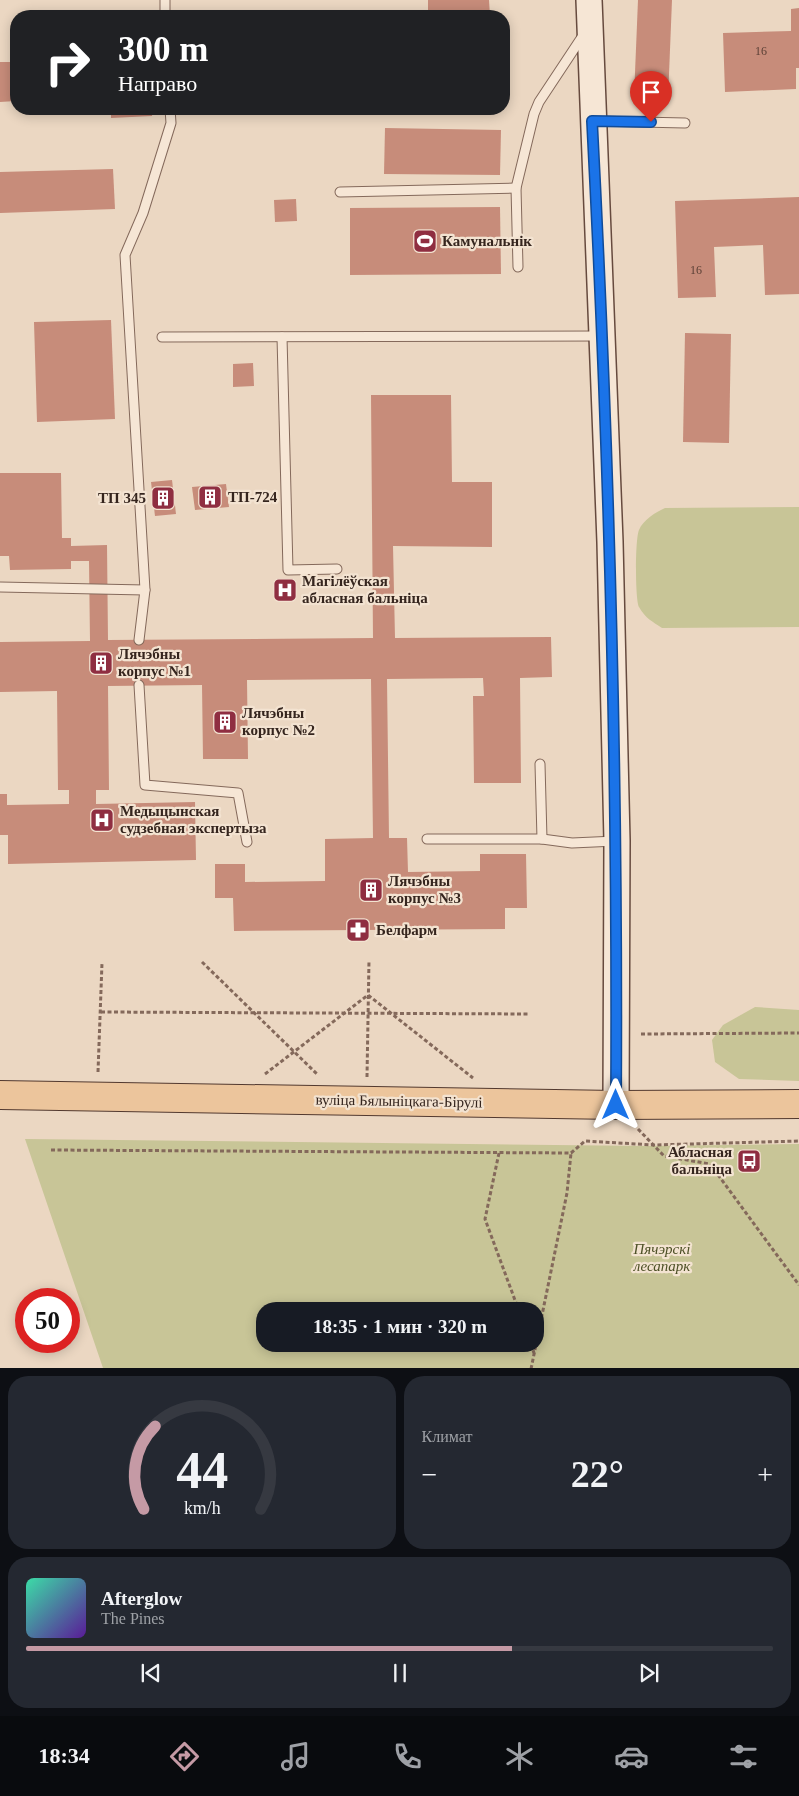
<!DOCTYPE html>
<html lang="ru">
<head>
<meta charset="utf-8">
<style>
  :root { --surface:#171b24; --page:#242831; --text:#f1f3f6; --muted:#9ea1a6; --line:#363941; --accent:#c59aa5 }
  body { margin:0; font-family:"Times New Roman",serif; background:var(--page); color:var(--text); height:100vh; display:flex; flex-direction:column; font-size:19px; white-space:nowrap }
  * { box-sizing:border-box; margin:0 }
  p { font-size:16px; color:var(--muted) }
  .icon { flex:none; width:28px; height:28px; fill:none; stroke:currentColor; stroke-width:2; stroke-linecap:round; stroke-linejoin:round }
  .map { position:relative; height:1368px; overflow:hidden }
  .drawer { display:flex; flex-direction:column; gap:8px; padding:8px; background:#0d0f14; flex:1 }
  .drawer>* { flex:none }
  .hud { position:absolute; left:10px; top:10px; width:500px; height:105px; border-radius:20px; box-shadow:0 2px 12px #0003; background:#202124; color:#fff; overflow:hidden }
  .speed { position:absolute; left:15px; top:1288px; display:flex; gap:10px; font-size:25px; font-weight:700; text-align:center }
  .speed>* { display:grid; place-content:center; width:65px; height:65px; border-radius:50%; background:var(--surface); box-shadow:0 2px 12px #0003; line-height:1 }
  .speed .limit { border:8px solid #d22; background:#fff; color:#111 }
  .pin { position:absolute; display:grid; place-items:center; width:42px; height:42px; color:#fff; margin:-51px -21px; border-radius:50% 50% 50% 0; rotate:-45deg; box-shadow:0 0 5px #0007 }
  .pin .icon { rotate:45deg }
  .me { position:absolute; width:55px; margin:-28px; rotate:0deg; stroke-linejoin:round; filter:drop-shadow(0 0 4px #0008) }
  .turn { display:flex; align-items:center; gap:18px; height:105px; padding:0 25px; font-size:22px }
  .turn .icon { width:65px; height:65px; stroke-width:2.5 }
  .turn b { display:block; font-size:35px; line-height:42px }
  .big { font-size:38px; font-weight:800; line-height:1.1 }
  .drawer .card { flex:1; display:flex; flex-direction:column; justify-content:center; gap:8px; min-width:0; padding:0 18px; border-radius:20px; background:var(--page) }
  .drawer .dial { align-items:center; gap:0 }
  .dial svg { height:130px; overflow:visible; fill:none; stroke:var(--line); stroke-width:7; stroke-linecap:round; text-anchor:middle }
  .dial text { fill:var(--text); stroke:none }
  .song { display:flex; align-items:center; gap:15px }
  .cover { width:60px; height:60px; border-radius:8px; background:linear-gradient(135deg,hsl(160 70% 55%),hsl(270 70% 35%)) }
  .played { height:5px; border-radius:2px; background:linear-gradient(90deg,var(--accent) 65%,var(--line) 65%) }
  .keys { display:flex; justify-content:space-around; direction:ltr }
  .heat { display:flex; justify-content:space-between; align-items:center; font-size:28px; direction:ltr }
  .drawer .tiles { flex:1; display:grid; gap:8px; grid-template-columns:1fr 1fr }
  .card:last-child { grid-column:span 2 }
  .trip { position:absolute; left:256px; top:1302px; width:288px; height:50px; border-radius:20px; background:var(--surface); box-shadow:0 2px 12px #0003; font-weight:800; line-height:50px; text-align:center }
  .tab-bar { display:flex; height:80px; justify-content:space-around; align-items:center; background:#090b0e; color:var(--muted) }
  .tab-bar .icon { width:35px; height:35px }
  .tab-bar .on { color:var(--accent) }
  .tab-bar b { font-size:22px; color:var(--text) }
  .map>svg:first-child { display:block }
  .green { fill:#c8c597; fill-rule:evenodd }
  .building { fill:#c78c7a }
  .lines { fill:none; stroke-linecap:round; stroke-linejoin:round }
  .service-casing { stroke:#84695b; stroke-width:11 }
  .secondary-casing { stroke:#664a3e; stroke-width:28 }
  .primary-casing { stroke:#52392f; stroke-width:30 }
  .path { stroke:#84695b; stroke-width:3; stroke-dasharray:4 2.5; stroke-linecap:butt }
  .service { stroke:#f6e6d5; stroke-width:9 }
  .secondary { stroke:#f6e6d5; stroke-width:25 }
  .primary { stroke:#ecc59c; stroke-width:28 }
  .route-casing { stroke:#114b97; stroke-width:12 }
  .route { stroke:#1a73e8; stroke-width:9 }
  .labels { text-anchor:middle; dominant-baseline:central; stroke-width:4.5; stroke-linejoin:round; paint-order:stroke }
  .number-label { font-size:12px; fill:#5a3f35 }
  .poi-label { font-size:15px; font-weight:bold; fill:#35251e; stroke:#f3e3d1; text-anchor:start }
  .street-label { font-size:15px; fill:#35251e; stroke:#f3e3d1 }
  .park-label { font-size:15px; font-style:italic; fill:#4d5026; stroke:#f3e3d1 }
</style>
</head>
<body>
<div class="map">
<svg width="799" height="1369" viewBox="0 0 799 1369">
  <rect width="100%" height="100%" fill="#ebd7c2"/>
  <g class="green">
    <path d="M799 507V627L662 628C653 622 645 618 639 607 635 599 635 539 639 530 643 520 656 512 665 508Z"/>
    <polygon points="755,1007 799,1010 799,1081 739,1079 715,1062 712,1040 723,1025"/>
    <path d="M25 1139 646 1146 799 1144V1368H103ZM535 1311V1344H265V1311Z"/>
  </g>
  <g class="building">
    <polygon points="428,0 489,0 490,16 428,16"/>
    <polygon points="638,0 672,0 668,99 634,97"/>
    <polygon points="799,8 799,68 796,68 796,89 725,92 723,33 791,31 791,9"/>
    <polygon points="0,62 16,62 16,101 0,102"/>
    <polygon points="111,109 153,109 152,116 111,118"/>
    <polygon points="385,128 501,130 500,175 384,174"/>
    <polygon points="113,169 115,209 0,213 0,172"/>
    <polygon points="799,197 799,294 765,295 763,245 714,247 716,297 678,298 675,201"/>
    <polygon points="296,199 297,221 275,222 274,200"/>
    <polygon points="500,207 501,274 350,275 350,208"/>
    <polygon points="111,320 115,419 37,422 34,322"/>
    <polygon points="685,333 731,334 729,443 683,442"/>
    <polygon points="253,363 254,386 233,387 233,364"/>
    <polygon points="371,395 451,395 452,482 492,482 492,547 393,546 395,638 551,637 552,677 520,678 521,783 474,783 473,696 484,696 483,678 387,679 389,838 407,838 408,872 480,871 480,854 526,854 527,908 505,908 505,929 234,931 233,898 215,898 215,864 245,864 245,882 325,881 325,839 373,838 371,679 247,680 248,759 203,759 202,685 108,686 109,790 96,790 96,804 195,802 196,860 8,864 8,835 0,835 0,794 7,794 7,805 69,804 69,790 58,790 57,691 0,692 0,642 90,641 89,561 71,561 71,569 10,570 9,556 0,556 0,473 61,473 62,538 71,538 71,546 107,545 108,640 373,638"/>
    <polygon points="172,480 176,514 155,516 151,482"/>
    <polygon points="226,484 229,507 195,510 192,487"/>
  </g>
  <g class="lines">
    <g class="service-casing">
      <g id="service">
        <polyline points="165,0 165,16"/>
        <polyline points="595,121 685,123"/>
        <polyline points="340,192 516,188"/>
        <polyline points="518,267 516,188 534,114 539,102 584,34"/>
        <polyline points="162,337 600,336"/>
        <polyline points="282,337 288,570 337,569"/>
        <polyline points="0,587 145,590"/>
        <polyline points="139,640 145,590 125,255 143,213 171,123 170,109"/>
        <polyline points="139,685 145,785 238,793 247,842"/>
        <polyline points="540,764 542,839"/>
        <polyline points="427,839 542,839 572,843 616,841"/>
      </g>
    </g>
    <g class="secondary-casing">
      <polyline id="secondary" points="589,0 610,542 617,841 616,1105"/>
    </g>
    <g class="primary-casing">
      <polyline id="primary" points="0,1095 616,1105 799,1104"/>
    </g>
    <g class="path">
      <polyline points="202,962 318,1075"/>
      <polyline points="101,1012 529,1014"/>
      <polyline points="641,1034 799,1033"/>
      <polyline points="98,1072 102,963"/>
      <polyline points="265,1074 368,995 473,1078"/>
      <polyline points="367,1077 369,960"/>
      <polyline points="638,1129 664,1156 710,1164 799,1285"/>
      <polyline points="51,1150 571,1153 585,1141 654,1145 799,1141"/>
      <polyline points="499,1153 485,1219 519,1311"/>
      <polyline points="531,1344 534,1353"/>
      <polyline points="531,1369 567,1193 571,1153"/>
    </g>
    <use href="#service" class="service"/>
    <use href="#secondary" class="secondary"/>
    <use href="#primary" class="primary"/>
  </g>
  <g class="lines">
    <g class="route-casing">
      <path id="route" d="M616 1105C618 777 609 449 592 121L651 122"/>
    </g>
    <use href="#route" class="route"/>
  </g>
  <defs>
    <g id="stadium-square" transform="scale(1.25)"><rect x="-9" y="-9" width="18" height="18" rx="4" fill="#8f2e41" stroke="#f3e3d1"/><path d="M0-5a6.5 5 0 1 0 0 10a6.5 5 0 1 0 0-10ZM-3.5-1.8h7v3.6h-7Z" fill="#fff"/></g>
    <g id="building-square" transform="scale(1.25)"><rect x="-9" y="-9" width="18" height="18" rx="4" fill="#8f2e41" stroke="#f3e3d1"/><path d="M-4-6H4V6H1V3H-1V6H-4ZM-2.5-4.3h1.7v1.8h-1.7ZM.8-4.3h1.7v1.8H.8ZM-2.5-1h1.7V.8h-1.7ZM.8-1h1.7V.8H.8Z" fill="#fff"/></g>
    <g id="hospital-square" transform="scale(1.25)"><rect x="-9" y="-9" width="18" height="18" rx="4" fill="#8f2e41" stroke="#f3e3d1"/><path d="M-5-5h3v3.5h4V-5h3V5h-3V1.5h-4V5h-3Z" fill="#fff"/></g>
    <g id="pharmacy-square" transform="scale(1.25)"><rect x="-9" y="-9" width="18" height="18" rx="4" fill="#8f2e41" stroke="#f3e3d1"/><path d="M-2-6h4v4h4v4h-4v4h-4v-4h-4v-4h4Z" fill="#fff"/></g>
    <g id="bus-square" transform="scale(1.25)"><rect x="-9" y="-9" width="18" height="18" rx="4" fill="#8f2e41" stroke="#f3e3d1"/><path d="M-5-6H5V4H4V6H2V4H-2V6H-4V4H-5ZM-3.5-4V0h7V-4ZM-3.5 1.2v1.5H-2V1.2ZM2 1.2v1.5H3.5V1.2Z" fill="#fff"/></g>
  </defs>
  <g fill-rule="evenodd">
    <use href="#stadium-square" x="425" y="241"/>
    <use href="#building-square" x="210" y="497"/>
    <use href="#building-square" x="163" y="498"/>
    <use href="#hospital-square" x="285" y="590"/>
    <use href="#building-square" x="101" y="663"/>
    <use href="#building-square" x="225" y="722"/>
    <use href="#hospital-square" x="102" y="820"/>
    <use href="#building-square" x="371" y="890"/>
    <use href="#pharmacy-square" x="358" y="930"/>
    <use href="#bus-square" x="749" y="1161"/>
  </g>
  <g class="labels">
    <g class="number-label">
      <text x="761" y="51">16</text>
      <text x="696" y="270">16</text>
    </g>
    <g class="poi-label">
      <text x="442" y="241">Камунальнік</text>
      <text x="228" y="497">ТП-724</text>
      <text x="146" y="498" text-anchor="end">ТП 345</text>
      <text x="302" y="581">Магілёўская<tspan x="302" dy="17">абласная бальніца</tspan></text>
      <text x="118" y="654">Лячэбны<tspan x="118" dy="17">корпус №1</tspan></text>
      <text x="242" y="713">Лячэбны<tspan x="242" dy="17">корпус №2</tspan></text>
      <text x="120" y="811">Медыцынская<tspan x="120" dy="17">судзебная экспертыза</tspan></text>
      <text x="388" y="881">Лячэбны<tspan x="388" dy="17">корпус №3</tspan></text>
      <text x="376" y="930">Белфарм</text>
      <text x="732" y="1152" text-anchor="end">Абласная<tspan x="732" dy="17">бальніца</tspan></text>
    </g>
    <g class="street-label">
      <text transform="translate(399 1101) rotate(1)">вуліца Бялыніцкага-Бірулі</text>
    </g>
    <g class="park-label">
      <text x="662" y="1249">Пячэрскі<tspan x="662" dy="17">лесапарк</tspan></text>
    </g>
  </g>
</svg>
<div class="speed"><div class="limit">50</div></div>
<div class="pin" style="left:651px;top:122px;background:#d93025"><svg class="icon" aria-label="arrive" viewBox="0 0 24 24"><path d="M6 21V4h12l-3 4 3 4H6"/></svg></div>
<svg class="me" style="left:616px;top:1105px" viewBox="-20 -20 40 40"><path d="M0-17L14 15 0 8-14 15z" fill="#1a73e8" stroke="#fff" stroke-width="4"/></svg>
<div class="trip">18:35 · 1 мин · 320 m</div>
<div class="hud">
<div class="turn"><svg class="icon" aria-label="right" viewBox="0 0 24 24"><path d="M7 20v-9h11M14 6l5 5-5 5"/></svg><div><b>300 m</b>Направо</div></div>
</div>
</div>
<section class="drawer">
<div class="tiles">
<div class="card dial"><svg viewBox="0 0 100 80">
<path d="M14 69A42 42 0 1 1 86 69"/>
<path d="M14 69A42 42 0 0 1 21 18" stroke="#c59aa5"/>
<text x="50" y="56" font-size="32" font-weight="700">44</text>
<text x="50" y="72" font-size="11">km/h</text>
</svg></div>
<div class="card"><p>Климат</p>
<div class="heat"><a>−</a><b class="big">22°</b><a>+</a></div>
</div>
<div class="card">
<div class="song"><i class="cover"></i><div><b>Afterglow</b><p>The Pines</p></div></div>
<div class="played"></div>
<div class="keys"><svg class="icon" aria-label="previous" viewBox="0 0 24 24"><path d="M18 5L8 12l10 7zM5 5v14"/></svg><svg class="icon" aria-label="pause" viewBox="0 0 24 24"><path d="M8 5v14M16 5v14"/></svg><svg class="icon" aria-label="next" viewBox="0 0 24 24"><path d="M6 5l10 7-10 7zM19 5v14"/></svg></div>
</div>
</div>
</section>
<nav class="tab-bar">
<b>18:34</b>
<svg class="icon on" aria-label="directions" viewBox="0 0 24 24"><path d="M12 3l9 9-9 9-9-9zM9 14v-3h6M13 9l2 2-2 2"/></svg>
<svg class="icon" aria-label="music" viewBox="0 0 24 24"><path d="M9 18V5l10-2v13"/><circle cx="6" cy="18" r="3"/><circle cx="16" cy="16" r="3"/></svg>
<svg class="icon" aria-label="phone" viewBox="0 0 24 24"><path d="M5 4h4l2 5-3 2q2 4 5 5l2-3 5 2v4C11 20 4 13 5 4z"/></svg>
<svg class="icon" aria-label="climate" viewBox="0 0 24 24"><path d="M12 3v18M4 7l16 10M4 17L20 7"/></svg>
<svg class="icon" aria-label="car" viewBox="0 0 24 24"><path d="M5 17H2v-5l4-1 3-4h7l3 4 3 1v5h-3M9 17h6M6 11h13"/><circle cx="7" cy="17" r="2"/><circle cx="17" cy="17" r="2"/></svg>
<svg class="icon" aria-label="filters" viewBox="0 0 24 24"><path d="M4 7h16M4 17h16"/><circle cx="9" cy="7" r="2"/><circle cx="15" cy="17" r="2"/></svg>
</nav>
</body>
</html>
